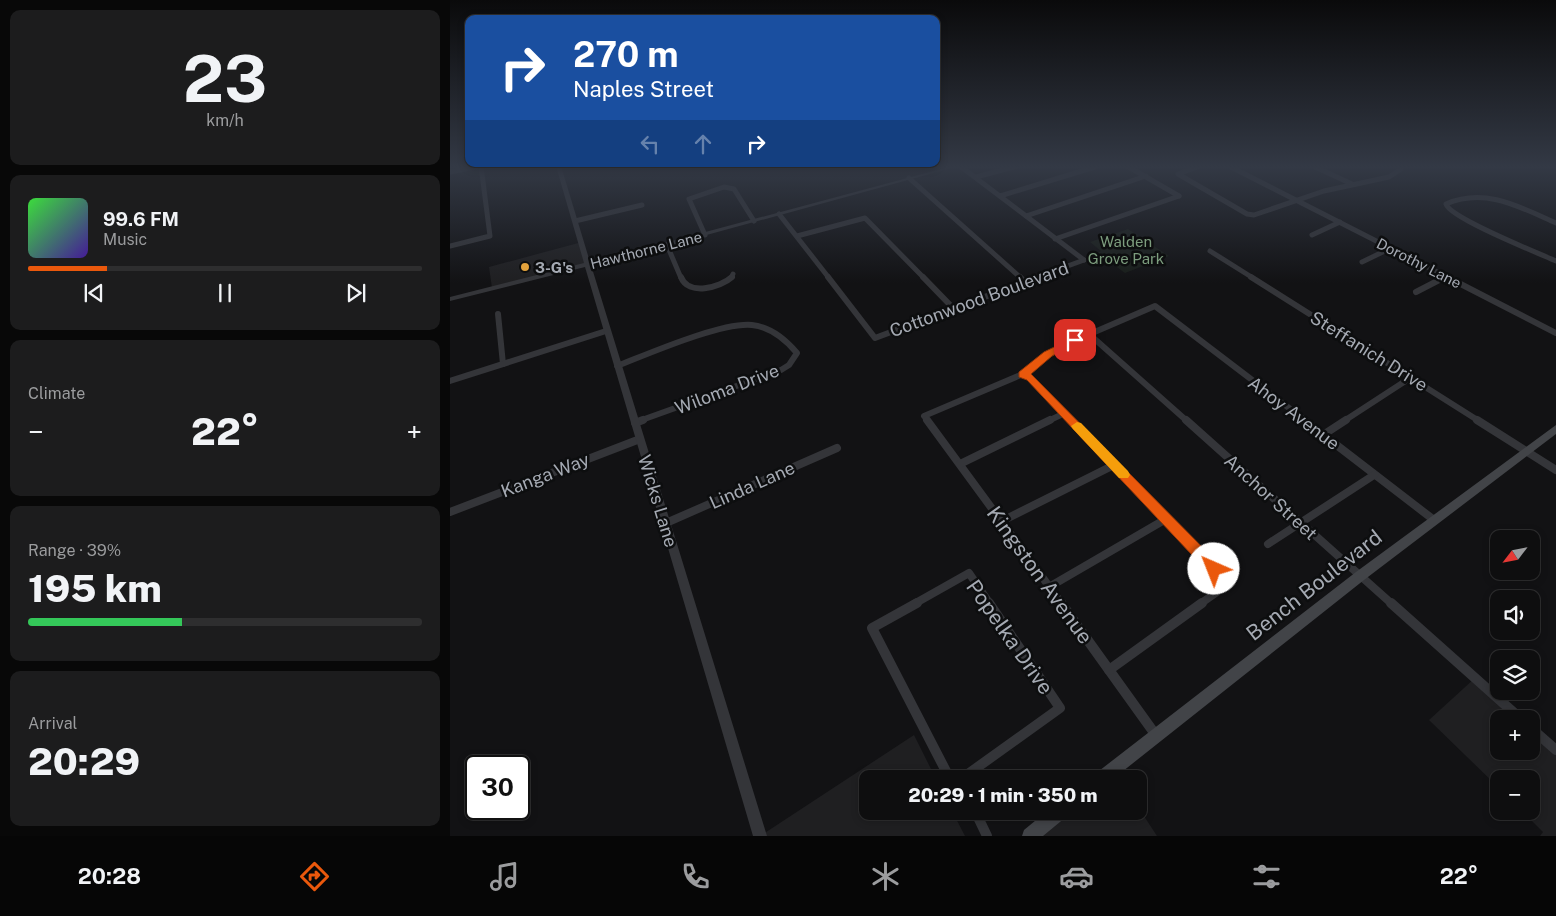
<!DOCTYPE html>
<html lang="en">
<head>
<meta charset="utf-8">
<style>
  :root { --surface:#0e0e0f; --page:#1c1c1d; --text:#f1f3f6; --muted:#9b9c9e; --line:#2e2e2f; --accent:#ea580c }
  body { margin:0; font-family:"Public Sans",sans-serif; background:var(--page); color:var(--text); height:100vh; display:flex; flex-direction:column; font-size:19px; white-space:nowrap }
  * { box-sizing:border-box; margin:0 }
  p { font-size:16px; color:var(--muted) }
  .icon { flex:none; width:28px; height:28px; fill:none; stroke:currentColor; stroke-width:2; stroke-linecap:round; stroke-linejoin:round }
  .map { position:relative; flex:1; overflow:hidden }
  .panel { display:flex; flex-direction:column; gap:10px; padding:10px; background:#080808; width:450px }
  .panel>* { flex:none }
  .banner { position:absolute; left:15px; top:15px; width:475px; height:152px; border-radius:10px; box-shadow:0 2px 8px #0003,0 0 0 1px var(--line); background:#1a4fa0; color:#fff; overflow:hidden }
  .needle { width:32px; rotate:238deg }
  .fabs { position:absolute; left:1040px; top:530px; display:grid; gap:10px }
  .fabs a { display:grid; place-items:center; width:50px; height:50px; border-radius:10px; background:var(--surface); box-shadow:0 2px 8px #0003,0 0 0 1px var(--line); font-size:25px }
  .speed { position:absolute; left:15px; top:755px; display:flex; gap:10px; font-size:25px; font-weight:700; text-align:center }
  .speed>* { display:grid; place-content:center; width:65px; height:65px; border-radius:50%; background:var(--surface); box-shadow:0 2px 8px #0003,0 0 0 1px var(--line); line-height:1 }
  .speed .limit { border:2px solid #111; border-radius:8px; background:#fff; color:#111 }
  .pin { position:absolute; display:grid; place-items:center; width:42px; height:42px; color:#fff; margin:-21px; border-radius:10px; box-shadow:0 2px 8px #0006 }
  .me { position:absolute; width:55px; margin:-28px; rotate:316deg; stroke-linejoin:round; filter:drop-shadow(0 0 4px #0008) }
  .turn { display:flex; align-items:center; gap:18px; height:105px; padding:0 25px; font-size:22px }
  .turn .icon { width:65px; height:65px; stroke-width:2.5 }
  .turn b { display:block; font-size:35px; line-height:42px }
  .lanes { display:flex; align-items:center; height:48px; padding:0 25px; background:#0003; justify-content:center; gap:25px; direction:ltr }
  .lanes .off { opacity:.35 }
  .big { font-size:38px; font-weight:800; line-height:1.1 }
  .panel .card { flex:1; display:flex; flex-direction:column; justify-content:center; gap:8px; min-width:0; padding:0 18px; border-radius:10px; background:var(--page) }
  .panel .dial { align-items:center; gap:0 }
  .dial b { font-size:65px; line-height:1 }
  .song { display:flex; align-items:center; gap:15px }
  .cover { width:60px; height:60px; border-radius:8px; background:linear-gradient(135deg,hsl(120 70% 55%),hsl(260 70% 35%)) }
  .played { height:5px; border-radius:2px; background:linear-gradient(90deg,var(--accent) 20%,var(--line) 20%) }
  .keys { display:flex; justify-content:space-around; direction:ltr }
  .heat { display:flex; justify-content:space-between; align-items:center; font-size:28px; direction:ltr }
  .charge { height:8px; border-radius:4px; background:linear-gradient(90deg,#34c759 39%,var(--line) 0) }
  .trip { position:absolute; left:409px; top:770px; width:288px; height:50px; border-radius:10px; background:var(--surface); box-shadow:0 2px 8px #0003,0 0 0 1px var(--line); font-weight:800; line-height:50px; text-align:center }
  .dock { display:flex; height:80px; justify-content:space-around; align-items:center; background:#060606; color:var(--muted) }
  .dock .icon { width:35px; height:35px }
  .dock .active { color:var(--accent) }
  .dock b { font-size:22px; color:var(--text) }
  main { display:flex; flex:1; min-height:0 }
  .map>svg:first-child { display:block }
  .built { fill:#1f1f21 }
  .green { fill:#191e1a }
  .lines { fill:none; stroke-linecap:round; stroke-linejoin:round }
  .minor-far3 { stroke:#343539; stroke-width:5 }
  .minor-far2 { stroke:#343539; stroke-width:6 }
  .minor-far1 { stroke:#343539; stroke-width:8 }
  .minor { stroke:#343539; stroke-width:10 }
  .tertiary { fill:#343539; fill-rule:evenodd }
  .secondary { fill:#424448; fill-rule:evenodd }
  .route { fill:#ea580c; stroke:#983908 }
  .slow { fill:#f59e0b }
  .poi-dot { fill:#e3a23c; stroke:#0d0e0f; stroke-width:2 }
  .labels { text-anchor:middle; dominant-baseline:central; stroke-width:5; stroke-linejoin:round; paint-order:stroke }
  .far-park-label { font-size:15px; fill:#7d9d7e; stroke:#0d0e0f }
  .far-street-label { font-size:15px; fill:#a5aab3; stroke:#0d0e0f }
  .far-poi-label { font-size:15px; font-weight:bold; fill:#a5aab3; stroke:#0d0e0f; text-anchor:start }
  .street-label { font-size:18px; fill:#a5aab3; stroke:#0d0e0f }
  .near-street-label { font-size:21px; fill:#a5aab3; stroke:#0d0e0f }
</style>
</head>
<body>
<main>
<section class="panel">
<div class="card dial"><b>23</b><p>km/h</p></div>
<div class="card">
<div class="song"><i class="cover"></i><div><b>99.6 FM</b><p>Music</p></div></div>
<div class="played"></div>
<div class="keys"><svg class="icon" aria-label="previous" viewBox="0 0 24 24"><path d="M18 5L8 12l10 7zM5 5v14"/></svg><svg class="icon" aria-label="pause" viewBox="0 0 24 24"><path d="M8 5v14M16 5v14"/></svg><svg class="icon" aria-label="next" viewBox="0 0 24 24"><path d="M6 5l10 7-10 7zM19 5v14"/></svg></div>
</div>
<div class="card"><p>Climate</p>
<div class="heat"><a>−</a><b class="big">22°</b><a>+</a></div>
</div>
<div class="card"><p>Range · 39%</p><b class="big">195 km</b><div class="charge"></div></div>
<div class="card"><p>Arrival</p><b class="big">20:29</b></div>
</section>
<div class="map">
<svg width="1106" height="836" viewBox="0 0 1106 836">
  <rect width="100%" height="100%" fill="#121214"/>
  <g class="built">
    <polygon points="132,242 138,265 42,288 39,267"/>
    <polygon points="1025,678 1071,719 1049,719 1049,751 1081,751 1081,728 1106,750 1106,836 1090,836 1093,832 1072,811 1081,811 1081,779 1049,779 1049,788 979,720"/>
    <polygon points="464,735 486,779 418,779 418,811 502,811 515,836 310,836"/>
    <polygon points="688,807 707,836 580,836 610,811 688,811"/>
  </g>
  <polygon class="green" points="678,229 719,256 675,273 660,262 645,262 641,257 651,251 640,242"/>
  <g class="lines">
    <g class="minor-far3">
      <polyline points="244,166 246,166"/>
      <polyline points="510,166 634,260"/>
      <polyline points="677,166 729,196"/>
      <polyline points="750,166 728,174 797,214 804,215 874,191 939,177 951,169"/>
      <polyline points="779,166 999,278"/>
      <polyline points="863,166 902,184"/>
      <polyline points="0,172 30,166"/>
      <polyline points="526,177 567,166"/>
      <polyline points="459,178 571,278"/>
      <polyline points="550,196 648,166"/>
      <polyline points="329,214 379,278"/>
      <polyline points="576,216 696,176"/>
      <polyline points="125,221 192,205"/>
      <path d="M1106 223C1070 207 1035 187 996 204 1000 218 1088 253 1106 261"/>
      <polyline points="255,235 239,199 274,187 284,189 304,221"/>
      <polyline points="862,235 890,222"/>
      <polyline points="347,236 415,218 474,278"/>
      <polyline points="605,239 729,196"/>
      <polyline points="217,245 231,278"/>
      <polyline points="0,246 40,236 31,166"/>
      <polyline points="760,251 803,278"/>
      <polyline points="912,262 941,248"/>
      <polyline points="281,278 283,274"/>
      <polyline points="585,278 634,260"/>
      <polyline points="992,278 995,277"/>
    </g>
    <g class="minor-far2">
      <path d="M231 277C238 296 270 288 282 277"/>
      <polyline points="378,277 425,338 588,277"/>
      <polyline points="473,277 504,309"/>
      <polyline points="570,277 575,282"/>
      <polyline points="801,277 1029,421"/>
      <polyline points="997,277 1106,333"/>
      <polyline points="966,292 995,277"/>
      <polyline points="48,314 53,364"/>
      <polyline points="639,334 737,421"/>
      <path d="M167 366C198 354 271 322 302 325 320 327 336 340 347 353L339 365 331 370 189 421"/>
      <polyline points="573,374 580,378 622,421"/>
      <polyline points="0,381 156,331"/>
      <polyline points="478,421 474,416 573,374 587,362 619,343 705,306 856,421"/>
      <polyline points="598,421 615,413"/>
      <polyline points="894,421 960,378"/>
    </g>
    <g class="minor-far1">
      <polyline points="477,420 612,604"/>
      <polyline points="621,420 764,569 770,585 767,592 750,604"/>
      <polyline points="736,420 942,604"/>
      <polyline points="854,420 984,520"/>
      <polyline points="1027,420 1106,470"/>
      <polyline points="185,423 193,420"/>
      <polyline points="873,435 896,420"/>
      <polyline points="510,464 600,420"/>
      <polyline points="0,512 190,439"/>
      <polyline points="552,521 664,465"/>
      <polyline points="216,523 387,448"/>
      <polyline points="818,544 924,475"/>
      <polyline points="599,587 716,519"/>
      <polyline points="464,604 519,573 540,604"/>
    </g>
    <g class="minor">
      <polyline points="467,603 422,628 499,777 506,779"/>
      <polyline points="611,603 705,734"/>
      <polyline points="941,603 1071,719"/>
      <polyline points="659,670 752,603"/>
      <polyline points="1081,728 1106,750"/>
      <polyline points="511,779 610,708 539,603"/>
      <polyline points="525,811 537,836"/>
    </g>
    <polygon class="tertiary" points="106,166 111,166 140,262 166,256 502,166 509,166 169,259 141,265 317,836 303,836 135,267 0,301 0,297 134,263"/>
    <g class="secondary">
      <polygon points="1106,425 1106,434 914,580 663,779 642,779 645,774 906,572"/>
      <polygon points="597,811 618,811 616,817 593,836 572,836 574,830"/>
    </g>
  </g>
  <linearGradient id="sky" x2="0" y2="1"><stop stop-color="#0a0a0b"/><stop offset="0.59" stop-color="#333945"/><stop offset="1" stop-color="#333945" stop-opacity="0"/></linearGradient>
  <rect width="1106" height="283" fill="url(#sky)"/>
  <polygon class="route" points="625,337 628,338 628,342 602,356 581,374 769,564 771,569 769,573 764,575 759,573 577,380 569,377 569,372 594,352"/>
  <polygon class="slow" points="627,422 631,423 678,471 680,475 678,478 669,478 623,429 621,426"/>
  <circle class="poi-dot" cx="75" cy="267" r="5"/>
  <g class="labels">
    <g class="far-park-label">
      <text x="676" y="241">Walden<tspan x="676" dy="17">Grove Park</tspan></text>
    </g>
    <g class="far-street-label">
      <text transform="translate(196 250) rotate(-14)">Hawthorne Lane</text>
      <text transform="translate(969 263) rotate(27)">Dorothy Lane</text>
    </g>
    <g class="far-poi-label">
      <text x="85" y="267">3-G's</text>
    </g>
    <g class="street-label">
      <text transform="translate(529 299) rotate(-20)">Cottonwood Boulevard</text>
      <text transform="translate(919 351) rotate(32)">Steffanich Drive</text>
      <text transform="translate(277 389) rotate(-21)">Wiloma Drive</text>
      <text transform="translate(844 413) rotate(37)">Ahoy Avenue</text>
      <text transform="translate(95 475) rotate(-21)">Kanga Way</text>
      <text transform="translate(302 485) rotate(-24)">Linda Lane</text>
      <text transform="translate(821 497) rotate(42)">Anchor Street</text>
      <text transform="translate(208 501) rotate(73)">Wicks Lane</text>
    </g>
    <g class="near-street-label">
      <text transform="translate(590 575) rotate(54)">Kingston Avenue</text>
      <text transform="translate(864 585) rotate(-38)">Bench Boulevard</text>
      <text transform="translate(560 637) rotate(55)">Popelka Drive</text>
    </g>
  </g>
</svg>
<div class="fabs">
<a><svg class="needle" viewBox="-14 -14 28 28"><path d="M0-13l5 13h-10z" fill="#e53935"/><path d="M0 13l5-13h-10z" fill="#9b9c9e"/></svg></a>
<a><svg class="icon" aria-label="sound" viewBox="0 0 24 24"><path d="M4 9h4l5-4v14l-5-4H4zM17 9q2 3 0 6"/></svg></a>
<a><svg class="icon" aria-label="layers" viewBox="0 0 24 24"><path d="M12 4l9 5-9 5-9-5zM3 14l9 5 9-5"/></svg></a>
<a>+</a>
<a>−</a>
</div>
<div class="speed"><div class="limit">30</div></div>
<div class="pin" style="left:625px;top:340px;background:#d93025"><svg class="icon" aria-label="arrive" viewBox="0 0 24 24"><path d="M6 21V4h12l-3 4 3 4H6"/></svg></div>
<svg class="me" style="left:764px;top:569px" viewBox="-20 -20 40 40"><circle r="19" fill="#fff"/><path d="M0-13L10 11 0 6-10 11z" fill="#ea580c"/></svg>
<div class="trip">20:29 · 1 min · 350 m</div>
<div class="banner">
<div class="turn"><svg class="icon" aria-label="right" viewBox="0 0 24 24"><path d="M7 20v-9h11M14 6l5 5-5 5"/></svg><div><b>270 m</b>Naples Street</div></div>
<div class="lanes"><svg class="icon off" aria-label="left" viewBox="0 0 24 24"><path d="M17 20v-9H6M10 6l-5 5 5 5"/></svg><svg class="icon off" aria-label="ahead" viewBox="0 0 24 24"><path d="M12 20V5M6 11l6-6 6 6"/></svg><svg class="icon" aria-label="right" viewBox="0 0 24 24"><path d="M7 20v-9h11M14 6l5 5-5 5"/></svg></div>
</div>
</div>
</main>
<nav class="dock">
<b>20:28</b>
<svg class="icon active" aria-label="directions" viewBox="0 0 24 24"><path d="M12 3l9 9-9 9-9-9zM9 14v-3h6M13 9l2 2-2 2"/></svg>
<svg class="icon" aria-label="music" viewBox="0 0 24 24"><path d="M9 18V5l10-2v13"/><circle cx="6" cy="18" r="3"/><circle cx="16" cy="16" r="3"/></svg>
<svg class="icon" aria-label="phone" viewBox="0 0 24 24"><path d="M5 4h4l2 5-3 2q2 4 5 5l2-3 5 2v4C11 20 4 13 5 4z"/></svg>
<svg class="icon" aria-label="climate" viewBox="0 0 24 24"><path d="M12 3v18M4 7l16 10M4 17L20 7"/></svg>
<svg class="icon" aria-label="car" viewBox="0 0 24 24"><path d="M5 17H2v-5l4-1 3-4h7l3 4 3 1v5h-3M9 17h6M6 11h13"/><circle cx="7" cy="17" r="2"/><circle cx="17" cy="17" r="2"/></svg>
<svg class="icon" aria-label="filters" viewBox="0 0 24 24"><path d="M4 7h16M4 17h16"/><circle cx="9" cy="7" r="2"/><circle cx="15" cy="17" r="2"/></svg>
<b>22°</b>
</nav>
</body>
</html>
